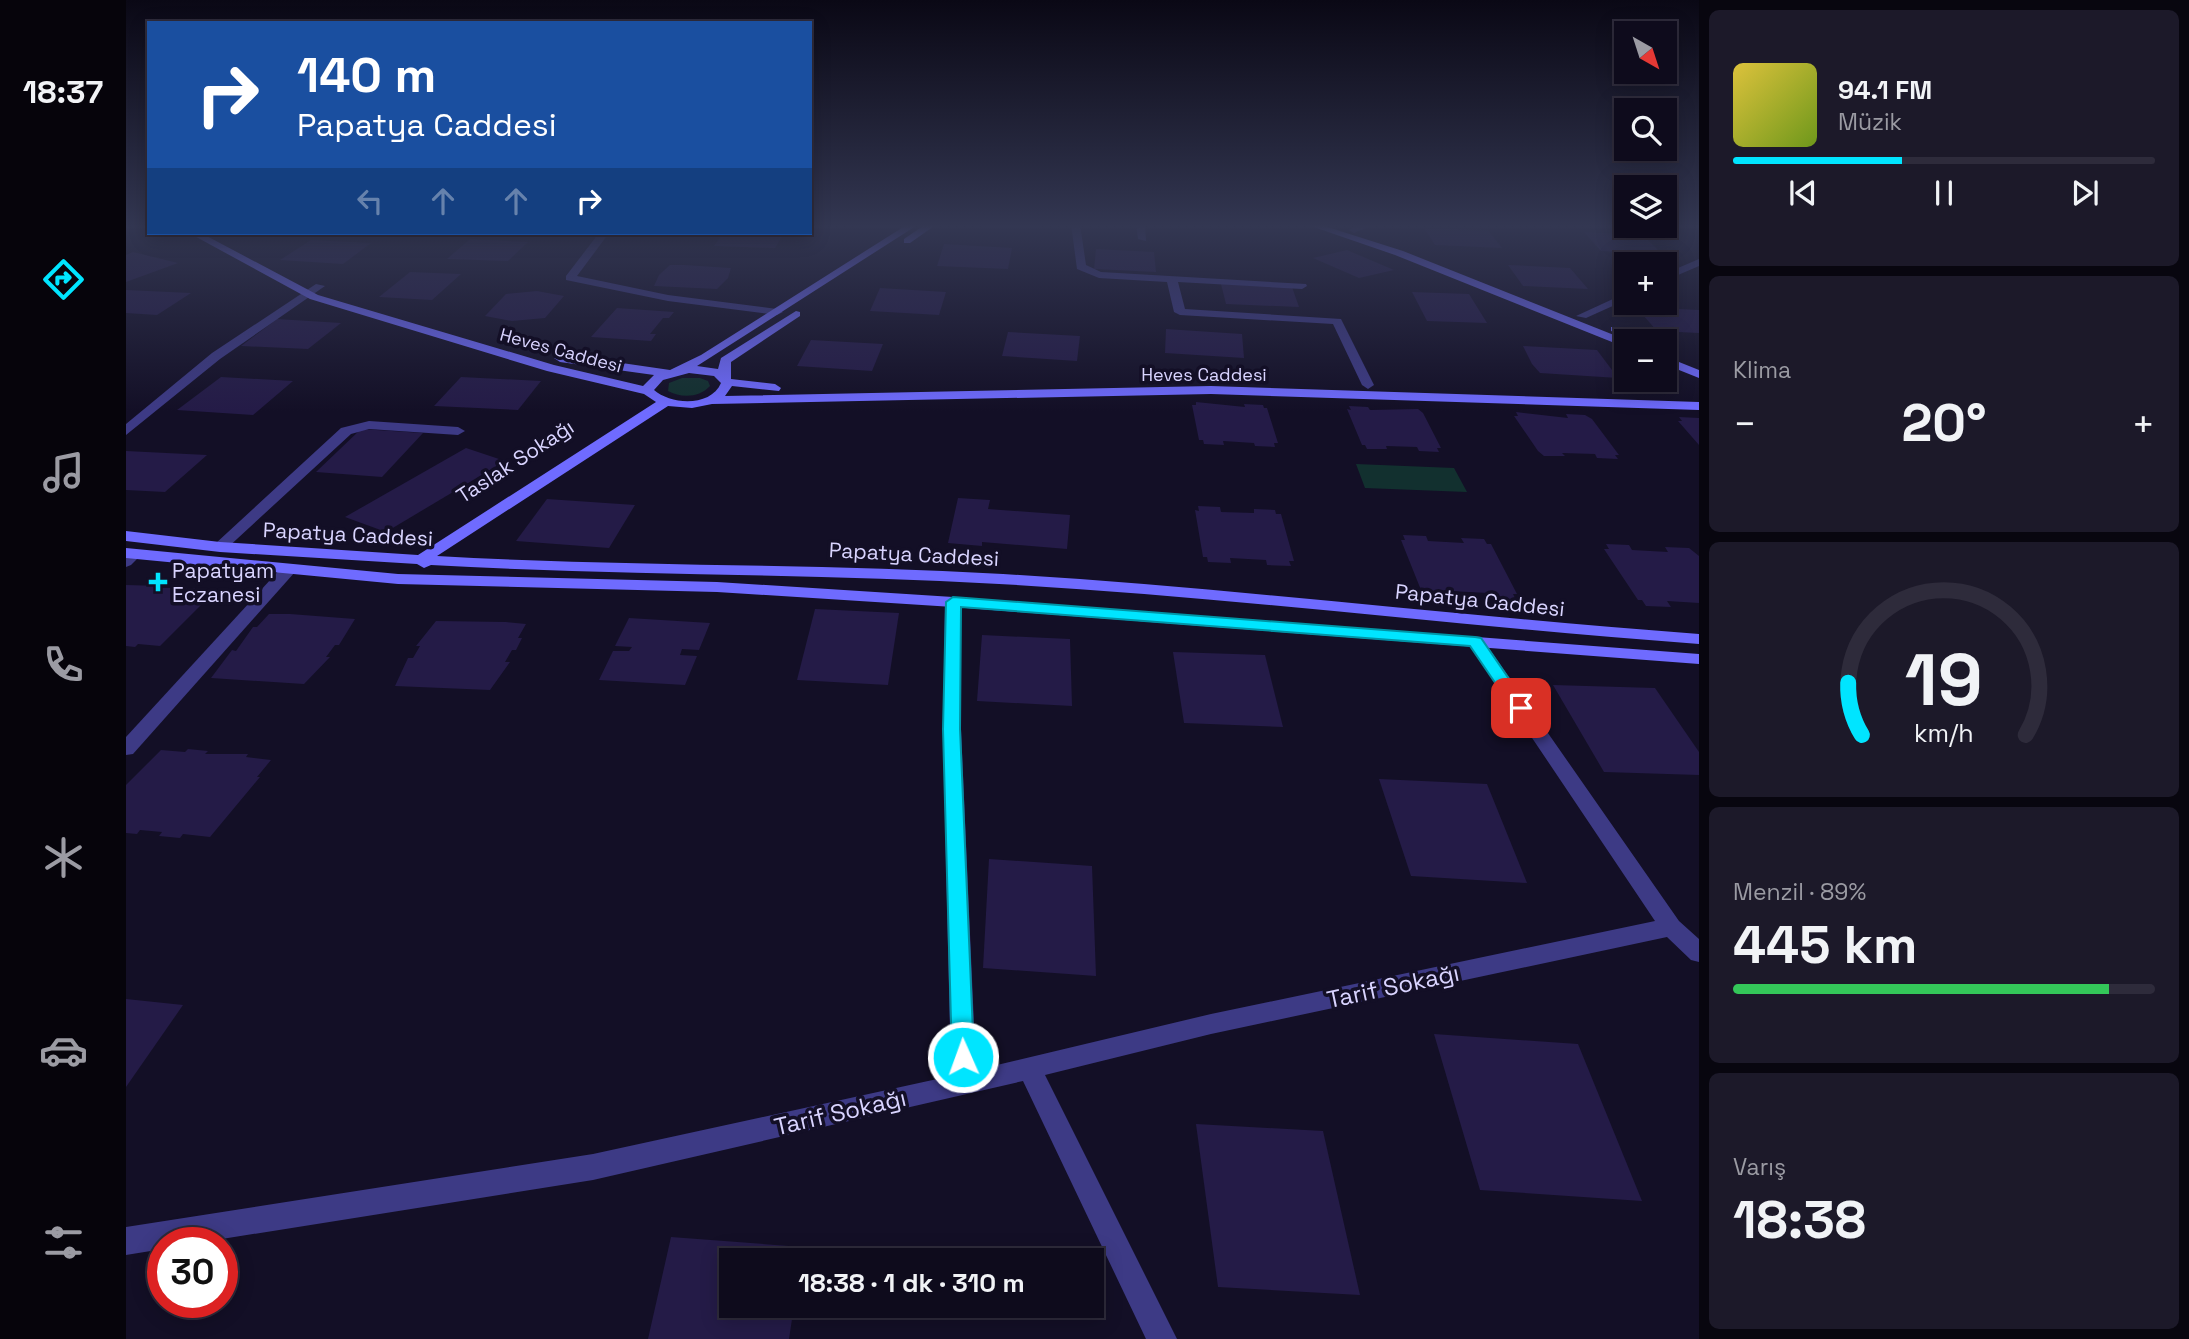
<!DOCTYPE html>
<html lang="tr">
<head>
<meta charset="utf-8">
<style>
  :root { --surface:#0e0b1c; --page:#1c1929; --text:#f1f3f6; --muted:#9b9ba3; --line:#2e2b3b; --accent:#00e5ff }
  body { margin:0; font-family:"Space Grotesk",sans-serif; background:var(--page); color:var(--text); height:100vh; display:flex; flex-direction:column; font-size:26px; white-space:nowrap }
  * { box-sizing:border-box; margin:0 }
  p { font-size:23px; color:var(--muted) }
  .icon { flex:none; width:38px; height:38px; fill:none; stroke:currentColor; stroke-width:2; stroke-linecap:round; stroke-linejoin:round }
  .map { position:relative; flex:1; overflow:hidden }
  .side { display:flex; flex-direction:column; gap:10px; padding:10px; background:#08060f; width:490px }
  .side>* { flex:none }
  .banner { position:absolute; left:21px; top:21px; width:665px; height:214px; border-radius:0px; box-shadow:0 4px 18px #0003,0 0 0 2px var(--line); background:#1a4fa0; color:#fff; overflow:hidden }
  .needle { width:46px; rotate:141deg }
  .controls { position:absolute; left:1488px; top:21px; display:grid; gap:14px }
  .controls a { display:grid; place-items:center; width:63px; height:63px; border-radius:0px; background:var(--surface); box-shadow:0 4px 18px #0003,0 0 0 2px var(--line); font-size:35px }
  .speed { position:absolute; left:21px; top:1227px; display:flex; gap:14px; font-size:35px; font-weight:700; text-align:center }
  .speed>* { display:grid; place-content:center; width:91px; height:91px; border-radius:50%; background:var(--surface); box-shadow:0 4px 18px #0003,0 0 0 2px var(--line); line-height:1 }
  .speed .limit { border:10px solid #d22; background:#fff; color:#111 }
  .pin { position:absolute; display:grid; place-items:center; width:60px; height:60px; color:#fff; margin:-30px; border-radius:14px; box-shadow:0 4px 10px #0006 }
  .me { position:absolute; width:77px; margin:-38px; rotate:358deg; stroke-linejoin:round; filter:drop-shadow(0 0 5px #0008) }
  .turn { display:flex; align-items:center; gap:24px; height:147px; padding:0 35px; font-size:32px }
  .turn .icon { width:91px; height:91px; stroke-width:2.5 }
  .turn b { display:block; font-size:49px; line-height:60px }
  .lanes { display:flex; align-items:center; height:66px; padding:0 35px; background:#0003; justify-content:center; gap:35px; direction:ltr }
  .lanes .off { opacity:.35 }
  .big { font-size:52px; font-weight:700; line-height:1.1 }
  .side .widget { flex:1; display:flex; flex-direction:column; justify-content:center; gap:10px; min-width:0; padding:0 24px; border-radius:10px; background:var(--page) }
  .side .dial { align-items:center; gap:0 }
  .dial svg { height:182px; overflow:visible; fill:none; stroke:var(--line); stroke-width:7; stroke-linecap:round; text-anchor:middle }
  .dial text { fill:var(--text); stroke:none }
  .song { display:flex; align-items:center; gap:21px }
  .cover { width:84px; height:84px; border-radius:10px; background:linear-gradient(135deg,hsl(50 70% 55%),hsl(80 70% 35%)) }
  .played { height:7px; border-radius:4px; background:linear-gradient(90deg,var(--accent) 40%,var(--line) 40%) }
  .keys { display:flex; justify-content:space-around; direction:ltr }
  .heat { display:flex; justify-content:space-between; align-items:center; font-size:38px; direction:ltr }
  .charge { height:10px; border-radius:5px; background:linear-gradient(90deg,#34c759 89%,var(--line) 0) }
  .trip { position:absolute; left:593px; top:1248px; width:385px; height:70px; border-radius:0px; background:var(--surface); box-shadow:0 4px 18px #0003,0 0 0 2px var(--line); font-weight:700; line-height:70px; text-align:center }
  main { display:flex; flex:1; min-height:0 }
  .tabs { display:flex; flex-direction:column; width:126px; justify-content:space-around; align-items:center; background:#06040b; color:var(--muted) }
  .tabs .icon { width:49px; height:49px }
  .tabs .selected { color:var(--accent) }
  .tabs b { font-size:32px; color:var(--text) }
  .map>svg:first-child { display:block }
  .green { fill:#12302f }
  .building { fill:#241b47 }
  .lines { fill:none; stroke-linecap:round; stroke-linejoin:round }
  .street { fill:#3d3a85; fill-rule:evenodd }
  .secondary { fill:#6f6bff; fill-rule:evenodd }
  .route { fill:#00e5ff; stroke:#0095a6; stroke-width:2 }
  .poi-dot { fill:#00e5ff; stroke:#130f26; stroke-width:2.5 }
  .labels { text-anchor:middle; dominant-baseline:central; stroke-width:7; stroke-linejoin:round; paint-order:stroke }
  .far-street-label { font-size:18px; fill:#d9d4ff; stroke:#130f26 }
  .street-label { font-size:21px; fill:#d9d4ff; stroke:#130f26 }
  .poi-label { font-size:21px; fill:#d9d4ff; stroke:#130f26; text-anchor:start }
  .near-street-label { font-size:24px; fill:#d9d4ff; stroke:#130f26 }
</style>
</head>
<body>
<main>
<nav class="tabs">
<b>18:37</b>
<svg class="icon selected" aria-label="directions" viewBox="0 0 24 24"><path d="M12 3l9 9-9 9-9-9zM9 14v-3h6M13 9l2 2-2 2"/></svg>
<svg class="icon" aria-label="music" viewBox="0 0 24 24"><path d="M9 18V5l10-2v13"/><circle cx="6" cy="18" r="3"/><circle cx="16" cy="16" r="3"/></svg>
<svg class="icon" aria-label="phone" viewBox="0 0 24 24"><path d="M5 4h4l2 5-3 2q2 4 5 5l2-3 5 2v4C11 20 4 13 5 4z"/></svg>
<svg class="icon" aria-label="climate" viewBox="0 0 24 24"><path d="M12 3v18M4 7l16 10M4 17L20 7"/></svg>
<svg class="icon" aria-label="car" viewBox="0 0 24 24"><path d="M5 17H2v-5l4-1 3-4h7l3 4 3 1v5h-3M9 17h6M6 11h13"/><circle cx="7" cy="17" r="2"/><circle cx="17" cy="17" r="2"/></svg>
<svg class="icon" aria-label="filters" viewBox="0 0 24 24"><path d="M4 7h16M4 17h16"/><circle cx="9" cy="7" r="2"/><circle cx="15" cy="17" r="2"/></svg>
</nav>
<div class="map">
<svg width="1573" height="1339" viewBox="0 0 1573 1339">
  <rect width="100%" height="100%" fill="#130f26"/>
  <g class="green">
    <path d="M556 378H574L582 381 584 386C573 398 555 398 542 391L543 383Z"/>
    <polygon points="1230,464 1328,468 1341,492 1239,488"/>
  </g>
  <g class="building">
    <polygon points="712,224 773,224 772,228 712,226"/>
    <polygon points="859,224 912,224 912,229 859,227"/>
    <polygon points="1298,228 1362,230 1376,248 1309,245"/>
    <polygon points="1458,232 1517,235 1536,254 1475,251"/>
    <polygon points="597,233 658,233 649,248 588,246"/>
    <polygon points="344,239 402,242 382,261 321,259"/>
    <polygon points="185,240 245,243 217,264 154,260"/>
    <polygon points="818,244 886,248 882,269 811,266"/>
    <polygon points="970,249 1028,252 1030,272 968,269"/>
    <polygon points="1221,250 1268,270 1233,278 1187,258"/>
    <polygon points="7,252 52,263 0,282 0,255"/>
    <polygon points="544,265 558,265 605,268 602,278 591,289 528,286 533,275"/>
    <polygon points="1382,265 1444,268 1462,289 1397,286"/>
    <polygon points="284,272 335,274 306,300 253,297"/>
    <polygon points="1095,284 1166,287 1173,307 1100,304"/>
    <polygon points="754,288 820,292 813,315 744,311"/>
    <polygon points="0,290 65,293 31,315 0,313"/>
    <polygon points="411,291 438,296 419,318 386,321 359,316 380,294"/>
    <polygon points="1286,292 1343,294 1361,323 1301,321"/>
    <polygon points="1510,307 1573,310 1573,333 1531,331"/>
    <polygon points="491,308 548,312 543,318 537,318 524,334 530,334 525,341 465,337"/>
    <polygon points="151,319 215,323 182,349 115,346"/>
    <polygon points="1040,329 1116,334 1118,358 1039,353"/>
    <polygon points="882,332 954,336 951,361 876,356"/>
    <polygon points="685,340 757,344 746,371 671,366"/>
    <polygon points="1397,346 1471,350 1492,378 1414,373 1406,364"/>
    <polygon points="95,377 167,381 127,415 51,410"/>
    <polygon points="335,377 415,381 392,410 308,406"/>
    <polygon points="1070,402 1119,407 1118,404 1137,405 1138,408 1141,408 1152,443 1148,443 1149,447 1129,446 1128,443 1097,441 1098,445 1078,444 1077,440 1073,440 1066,405 1070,405"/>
    <polygon points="1223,406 1242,407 1244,410 1292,409 1297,413 1315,448 1311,448 1313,452 1293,451 1291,447 1260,446 1261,449 1241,449 1239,445 1236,445 1221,409 1225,410"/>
    <polygon points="1390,412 1442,418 1440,414 1459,415 1466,419 1493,455 1489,455 1492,459 1471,458 1469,454 1436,453 1439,456 1418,456 1412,451 1388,416 1392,416"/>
    <polygon points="1553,417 1573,418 1573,445 1552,421 1556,421"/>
    <polygon points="235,429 297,433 256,477 190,472"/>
    <polygon points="340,448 379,461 260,532 219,517"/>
    <polygon points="0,451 81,455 39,492 0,490"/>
    <polygon points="832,498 864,500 862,509 944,515 941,549 856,542 856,546 822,543"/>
    <polygon points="421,499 509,505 483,548 390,541"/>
    <polygon points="1072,506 1094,507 1095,512 1128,513 1128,509 1149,510 1150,514 1155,514 1168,561 1163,561 1165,566 1141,565 1140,560 1104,558 1105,563 1082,562 1081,557 1077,557 1069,510 1073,511"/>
    <polygon points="1277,535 1300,536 1302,541 1338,543 1335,538 1358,539 1361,544 1365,544 1391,594 1387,594 1390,600 1365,599 1362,593 1324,591 1327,597 1302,595 1300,590 1295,590 1275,540 1279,540"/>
    <polygon points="1480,544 1503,545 1506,550 1542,552 1539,547 1563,548 1573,556 1573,603 1541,601 1545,607 1520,606 1516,600 1512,600 1478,549 1483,549"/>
    <polygon points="0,585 35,586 33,588 69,588 67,590 88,592 34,646 12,644 9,647 0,646"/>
    <polygon points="689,609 773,613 762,685 671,680"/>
    <polygon points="143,614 164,614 229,619 213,645 209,645 200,657 204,657 178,684 85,678 106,650 110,651 127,627 131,627"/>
    <polygon points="503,618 584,623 573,650 556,649 554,655 571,656 559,685 473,680 487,651 503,651 506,647 489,646"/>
    <polygon points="310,621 380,622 400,624 392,638 396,638 390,650 386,650 379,662 384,662 364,690 269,686 282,658 287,658 294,646 290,646"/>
    <polygon points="856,635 944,639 946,706 851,701"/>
    <polygon points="1047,652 1139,655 1157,727 1058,723"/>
    <polygon points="1427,685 1529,688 1573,752 1573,775 1478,772"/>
    <polygon points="62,749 82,751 79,754 122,754 120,757 145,760 131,777 134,777 84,837 57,834 54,838 33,836 36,832 14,830 11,834 0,833 0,785 35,750 59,752"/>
    <polygon points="1253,779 1361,784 1401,883 1285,876"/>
    <polygon points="863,859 966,866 970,976 857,968"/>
    <polygon points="0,999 57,1005 0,1087"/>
    <polygon points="1308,1034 1452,1044 1516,1201 1354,1190"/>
    <polygon points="1070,1124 1197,1131 1234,1295 1092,1287"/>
    <polygon points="545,1237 676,1247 674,1260 606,1260 606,1306 668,1306 663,1339 522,1339"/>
  </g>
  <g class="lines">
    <g class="street">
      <polygon points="945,224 954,224 960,265 975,272 1180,284 1181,286 1176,289 1052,282 1059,309 1215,319 1248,385 1242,389 1236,385 1207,324 1054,315 1048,312 1041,282 973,278 951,269"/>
      <polygon points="1010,224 1019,224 1020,241 1012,239"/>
      <polygon points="1236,224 1249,224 1228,233 1223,230"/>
      <polygon points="473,233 483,233 451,276 542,295 651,309 657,312 651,315 542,301 440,280 440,276"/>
      <polygon points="1573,259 1573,266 1538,281 1538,274"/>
      <polygon points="190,284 199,286 94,359 0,435 0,424 86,353"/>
      <polygon points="1500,293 1500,300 1460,318 1450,316"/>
      <polygon points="243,421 332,427 339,431 332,435 243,429 225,434 99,550 89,550 86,547 89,544 215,428"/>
      <polygon points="8,549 16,554 5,565 0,567 0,553"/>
      <polygon points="163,564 171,569 169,572 7,754 0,755 0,737 157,566"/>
      <polygon points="827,597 835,602 835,729 850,1070 1085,1014 1529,921 1341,641 1349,636 1355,637 1553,921 1573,939 1573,962 1565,960 1541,937 1085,1034 919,1075 1051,1339 1020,1339 897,1081 467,1180 77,1242 37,1242 37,1249 0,1255 0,1227 467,1154 825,1076 817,729 819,602"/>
    </g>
    <g class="secondary">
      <path d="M782 224H793L571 366 592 369 595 358 670 311 674 312V316L605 362V379L649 384 655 388 653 391 606 386 599 396 1085 386 1573 402V410L1085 394 586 404 566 408 542 406 311 556C500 567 688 563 877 574 1109 588 1341 617 1573 634V644C1339 627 1107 597 873 584 684 573 494 576 305 565L298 568 291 564 94 552 0 541V531L94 542 292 555 530 402 518 394 421 371 184 299 63 233H75L192 295 428 365 517 386 528 375 434 362 428 358 434 354 544 370 575 355ZM563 373 588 376 595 383C585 407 545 405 528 390L537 380Z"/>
      <polygon points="800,224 811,224 784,243 778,243 778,239"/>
      <polygon points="1179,224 1192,224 1277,251 1503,341 1500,341 1500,347 1496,346 1269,255"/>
      <polygon points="1485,327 1493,327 1528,341 1512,341 1485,331"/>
      <polygon points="1538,356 1573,370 1573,378 1538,364"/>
      <polygon points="0,548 272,574 591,582 827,597 1573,654 1573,664 827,607 591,592 272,584 0,558"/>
    </g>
  </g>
  <linearGradient id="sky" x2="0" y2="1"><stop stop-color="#0a0815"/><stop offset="0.55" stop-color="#333752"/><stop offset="1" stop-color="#333752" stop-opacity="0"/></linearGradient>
  <rect width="1573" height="411" fill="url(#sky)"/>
  <polygon class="route" points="827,597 1349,637 1355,638 1403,708 1401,712 1389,712 1344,646 835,607 834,729 848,1057 845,1064 837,1067 829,1064 826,1057 817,729 820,602"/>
  <path class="poi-dot" d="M28.5 571.5h7v7h7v7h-7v7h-7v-7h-7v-7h7z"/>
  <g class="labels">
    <g class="far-street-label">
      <text transform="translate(435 350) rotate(15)">Heves Caddesi</text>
      <text x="1078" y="374">Heves Caddesi</text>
    </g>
    <g class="street-label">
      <text transform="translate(389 461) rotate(-33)">Taslak Sokağı</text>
      <text transform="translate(222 534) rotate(3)">Papatya Caddesi</text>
      <text transform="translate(788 554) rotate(3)">Papatya Caddesi</text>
      <text transform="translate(1354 600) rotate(6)">Papatya Caddesi</text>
    </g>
    <g class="poi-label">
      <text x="46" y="570">Papatyam<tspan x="46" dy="24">Eczanesi</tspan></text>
    </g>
    <g class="near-street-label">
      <text transform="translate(1267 986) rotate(-12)">Tarif Sokağı</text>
      <text transform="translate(714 1112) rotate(-13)">Tarif Sokağı</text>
    </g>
  </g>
</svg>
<div class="controls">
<a><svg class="needle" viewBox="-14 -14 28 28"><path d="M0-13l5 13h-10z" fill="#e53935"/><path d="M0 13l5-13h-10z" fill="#9b9ba3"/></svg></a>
<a><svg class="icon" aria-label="search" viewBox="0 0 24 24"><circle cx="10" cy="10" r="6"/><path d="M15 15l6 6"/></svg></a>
<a><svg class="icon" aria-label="layers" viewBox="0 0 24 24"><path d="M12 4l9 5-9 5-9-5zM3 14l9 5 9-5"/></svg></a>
<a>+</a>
<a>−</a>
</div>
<div class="speed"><div class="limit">30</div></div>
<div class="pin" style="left:1395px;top:708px;background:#d93025"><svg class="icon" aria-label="arrive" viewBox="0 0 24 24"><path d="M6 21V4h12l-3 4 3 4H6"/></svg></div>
<svg class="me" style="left:837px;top:1057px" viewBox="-20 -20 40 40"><circle r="17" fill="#00e5ff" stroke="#fff" stroke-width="3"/><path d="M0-11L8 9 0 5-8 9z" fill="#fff"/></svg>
<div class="trip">18:38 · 1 dk · 310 m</div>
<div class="banner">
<div class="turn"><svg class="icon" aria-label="right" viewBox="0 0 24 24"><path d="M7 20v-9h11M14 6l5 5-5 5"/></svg><div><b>140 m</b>Papatya Caddesi</div></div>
<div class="lanes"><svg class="icon off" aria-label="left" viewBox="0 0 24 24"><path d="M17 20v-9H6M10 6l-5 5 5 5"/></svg><svg class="icon off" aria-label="ahead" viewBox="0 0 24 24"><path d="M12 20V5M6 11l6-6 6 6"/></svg><svg class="icon off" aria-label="ahead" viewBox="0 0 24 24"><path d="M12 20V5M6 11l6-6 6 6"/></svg><svg class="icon" aria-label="right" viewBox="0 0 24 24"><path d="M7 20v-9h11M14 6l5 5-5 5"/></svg></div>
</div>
</div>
<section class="side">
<div class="widget">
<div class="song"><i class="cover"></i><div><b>94.1 FM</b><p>Müzik</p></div></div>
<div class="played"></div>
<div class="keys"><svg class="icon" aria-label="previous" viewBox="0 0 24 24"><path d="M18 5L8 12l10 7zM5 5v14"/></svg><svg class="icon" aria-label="pause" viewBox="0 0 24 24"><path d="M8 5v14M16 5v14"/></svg><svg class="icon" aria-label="next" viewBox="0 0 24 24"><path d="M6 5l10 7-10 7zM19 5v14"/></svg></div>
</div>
<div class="widget"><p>Klima</p>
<div class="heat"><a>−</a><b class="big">20°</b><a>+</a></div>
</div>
<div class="widget dial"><svg viewBox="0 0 100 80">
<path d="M14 69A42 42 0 1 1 86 69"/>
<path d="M14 69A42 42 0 0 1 8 46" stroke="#00e5ff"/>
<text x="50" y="56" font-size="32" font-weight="700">19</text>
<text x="50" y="72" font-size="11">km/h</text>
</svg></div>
<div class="widget"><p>Menzil · 89%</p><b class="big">445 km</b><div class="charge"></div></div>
<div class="widget"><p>Varış</p><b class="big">18:38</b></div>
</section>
</main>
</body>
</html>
